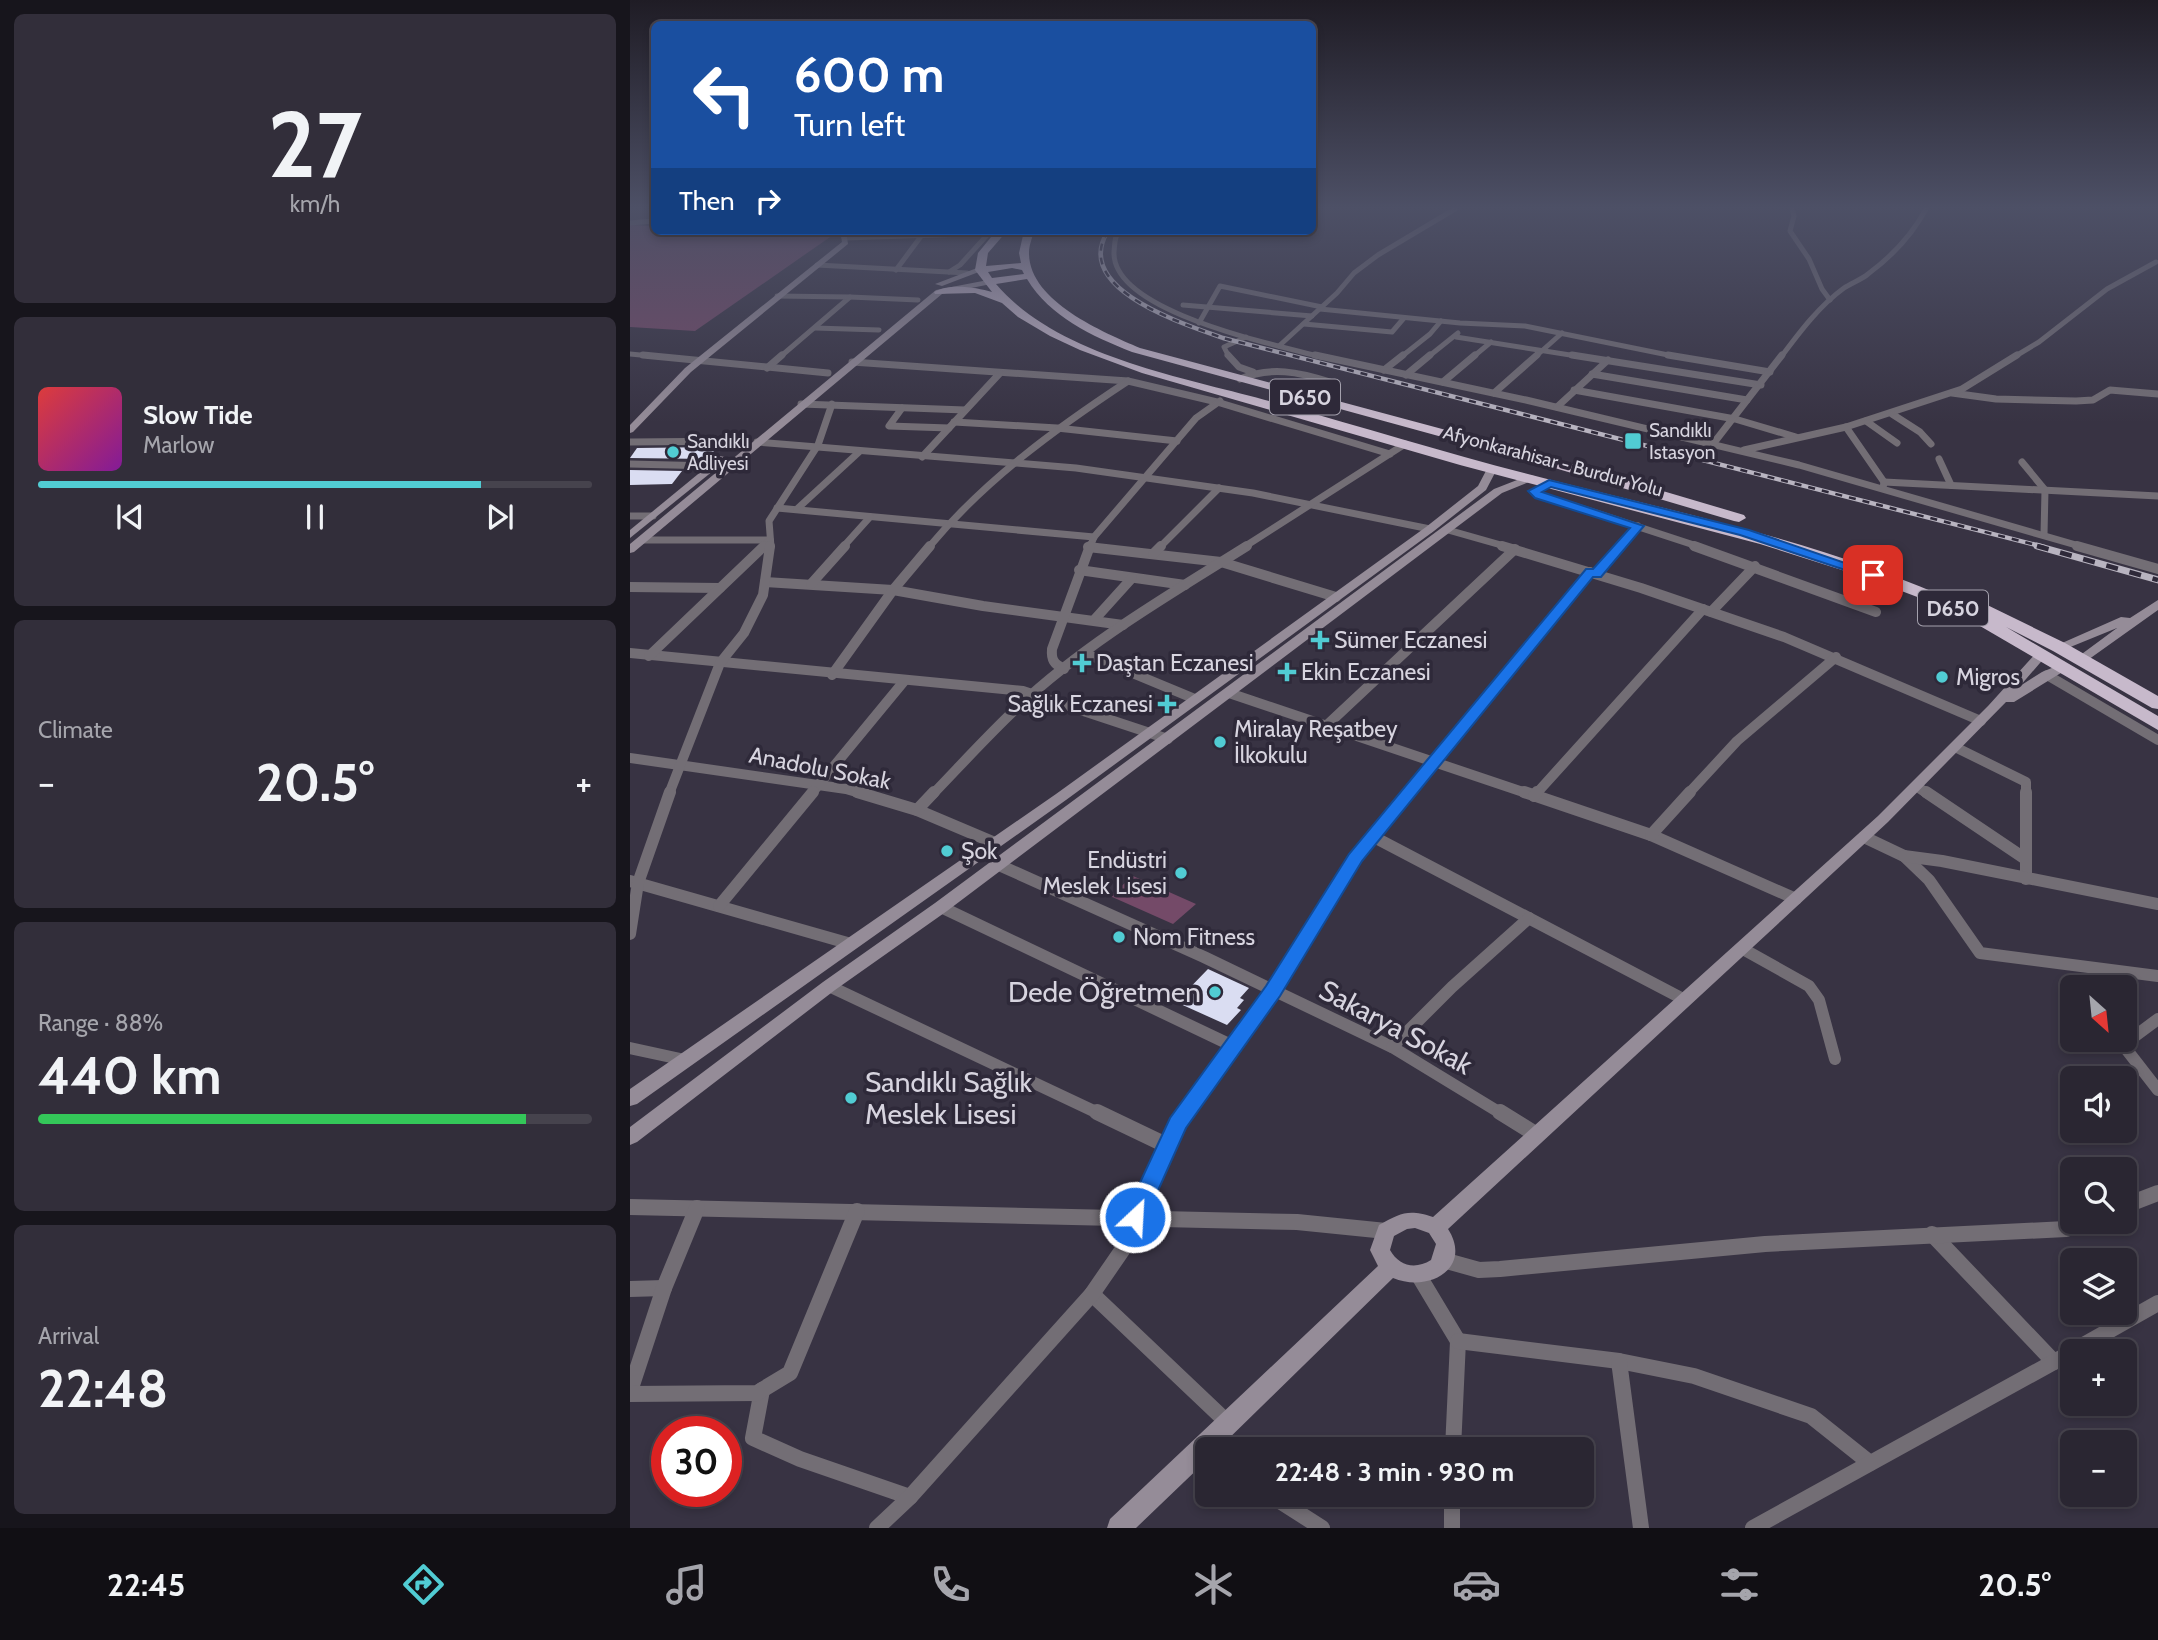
<!DOCTYPE html>
<html lang="en">
<head>
<meta charset="utf-8">
<style>
  :root { --surface:#2a2632; --page:#322e3a; --text:#f1f3f6; --muted:#a5a5ac; --line:#46434d; --accent:#51ccd3 }
  body { margin:0; font-family:Cabin,sans-serif; background:var(--page); color:var(--text); height:100vh; display:flex; flex-direction:column; font-size:26px; white-space:nowrap }
  * { box-sizing:border-box; margin:0 }
  p { font-size:23px; color:var(--muted) }
  .icon { flex:none; width:38px; height:38px; fill:none; stroke:currentColor; stroke-width:2; stroke-linecap:round; stroke-linejoin:round }
  .map { position:relative; flex:1; overflow:hidden }
  .drawer { display:flex; flex-direction:column; gap:14px; padding:14px; background:#17151c; width:630px }
  .drawer>* { flex:none }
  .hud { position:absolute; left:21px; top:21px; width:665px; height:214px; border-radius:10px; box-shadow:0 4px 10px #0003,0 0 0 2px var(--line); background:#1a4fa0; color:#fff; overflow:hidden }
  .needle { width:46px; rotate:153deg }
  .controls { position:absolute; left:1430px; top:975px; display:grid; gap:14px }
  .controls a { display:grid; place-items:center; width:77px; height:77px; border-radius:10px; background:var(--surface); box-shadow:0 4px 10px #0003,0 0 0 2px var(--line); font-size:35px }
  .speed { position:absolute; left:21px; top:1416px; display:flex; gap:14px; font-size:35px; font-weight:700; text-align:center }
  .speed>* { display:grid; place-content:center; width:91px; height:91px; border-radius:50%; background:var(--surface); box-shadow:0 4px 10px #0003,0 0 0 2px var(--line); line-height:1 }
  .speed .limit { border:10px solid #d22; background:#fff; color:#111 }
  .pin { position:absolute; display:grid; place-items:center; width:60px; height:60px; color:#fff; margin:-30px; border-radius:14px; box-shadow:0 4px 10px #0006 }
  .me { position:absolute; width:77px; margin:-38px; rotate:25deg; stroke-linejoin:round; filter:drop-shadow(0 0 5px #0008) }
  .turn { display:flex; align-items:center; gap:24px; height:147px; padding:0 28px; font-size:32px }
  .turn .icon { width:91px; height:91px; stroke-width:2.5 }
  .turn b { display:block; font-size:49px; line-height:60px }
  .then { display:flex; align-items:center; height:66px; padding:0 28px; background:#0003; gap:14px; font-size:26px }
  .big { font-size:52px; font-weight:700; line-height:1.1 }
  .drawer .widget { flex:1; display:flex; flex-direction:column; justify-content:center; gap:10px; min-width:0; padding:0 24px; border-radius:10px; background:var(--page) }
  .drawer .dial { align-items:center; gap:0 }
  .dial b { font-size:91px; line-height:1 }
  .song { display:flex; align-items:center; gap:21px }
  .cover { width:84px; height:84px; border-radius:10px; background:linear-gradient(135deg,hsl(0 70% 55%),hsl(290 70% 35%)) }
  .played { height:7px; border-radius:4px; background:linear-gradient(90deg,var(--accent) 80%,var(--line) 80%) }
  .keys { display:flex; justify-content:space-around; direction:ltr }
  .heat { display:flex; justify-content:space-between; align-items:center; font-size:38px; direction:ltr }
  .charge { height:10px; border-radius:5px; background:linear-gradient(90deg,#34c759 88%,var(--line) 0) }
  .trip { position:absolute; left:565px; top:1437px; width:399px; height:70px; border-radius:10px; background:var(--surface); box-shadow:0 4px 10px #0003,0 0 0 2px var(--line); font-weight:700; line-height:70px; text-align:center }
  .dock { display:flex; height:112px; justify-content:space-around; align-items:center; background:#110f14; color:var(--muted) }
  .dock .icon { width:49px; height:49px }
  .dock .current { color:var(--accent) }
  .dock b { font-size:32px; color:var(--text) }
  main { display:flex; flex:1; min-height:0 }
  .map>svg:first-child { display:block }
  .green { fill:#744a68 }
  .building { fill:#daddf2 }
  .lines { fill:none; stroke-linecap:round; stroke-linejoin:round }
  .street-far4 { stroke:#736e75; stroke-width:5 }
  .street-far3 { stroke:#736e75; stroke-width:7 }
  .street-far2 { stroke:#736e75; stroke-width:10 }
  .street-far1 { stroke:#736e75; stroke-width:12 }
  .street { stroke:#736e75; stroke-width:16 }
  .secondary { fill:#958c98; fill-rule:evenodd }
  .highway { fill:#c7b9cb; fill-rule:evenodd }
  .rail-far1-casing { stroke:#b8b4c0; stroke-width:4.5 }
  .rail-casing { stroke:#b8b4c0; stroke-width:7 }
  .rail-far1 { stroke:#2e2939; stroke-width:2.5; stroke-dasharray:7; stroke-linecap:butt }
  .rail { stroke:#2e2939; stroke-width:4.5; stroke-dasharray:12; stroke-linecap:butt }
  .route { fill:#1a73e8; stroke:#114b97; stroke-width:2 }
  .poi-dot { fill:#51ccd3; stroke:#2e2939; stroke-width:2.5 }
  .labels { text-anchor:middle; dominant-baseline:central; stroke-width:7; stroke-linejoin:round; paint-order:stroke }
  .far-poi-label { font-size:19px; fill:#d7d4df; stroke:#2e2939; text-anchor:start }
  .far-street-label { font-size:19px; fill:#d7d4df; stroke:#2e2939 }
  .shield { fill:#2e2939; stroke:#a4a1ad; stroke-width:2 }
  .shield-label { font-size:21px; font-weight:bold; fill:#d7d4df }
  .poi-label { font-size:23px; fill:#d7d4df; stroke:#2e2939; text-anchor:start }
  .street-label { font-size:23px; fill:#d7d4df; stroke:#2e2939 }
  .near-poi-label { font-size:28px; fill:#d7d4df; stroke:#2e2939; text-anchor:end }
  .near-street-label { font-size:28px; fill:#d7d4df; stroke:#2e2939 }
</style>
</head>
<body>
<main>
<section class="drawer">
<div class="widget dial"><b>27</b><p>km/h</p></div>
<div class="widget">
<div class="song"><i class="cover"></i><div><b>Slow Tide</b><p>Marlow</p></div></div>
<div class="played"></div>
<div class="keys"><svg class="icon" aria-label="previous" viewBox="0 0 24 24"><path d="M18 5L8 12l10 7zM5 5v14"/></svg><svg class="icon" aria-label="pause" viewBox="0 0 24 24"><path d="M8 5v14M16 5v14"/></svg><svg class="icon" aria-label="next" viewBox="0 0 24 24"><path d="M6 5l10 7-10 7zM19 5v14"/></svg></div>
</div>
<div class="widget"><p>Climate</p>
<div class="heat"><a>−</a><b class="big">20.5°</b><a>+</a></div>
</div>
<div class="widget"><p>Range · 88%</p><b class="big">440 km</b><div class="charge"></div></div>
<div class="widget"><p>Arrival</p><b class="big">22:48</b></div>
</section>
<div class="map">
<svg width="1528" height="1528" viewBox="0 0 1528 1528">
  <rect width="100%" height="100%" fill="#383343"/>
  <g class="green">
    <polygon points="0,225 24,226 24,231 203,235 65,331 0,327"/>
    <polygon points="503,876 566,904 543,924 480,896"/>
  </g>
  <g class="building">
    <polygon points="87,447 78,459 0,458 7,448"/>
    <polygon points="0,470 52,471 42,484 0,485"/>
    <polygon points="578,969 619,988 610,998 614,1000 607,1008 611,1010 597,1025 546,1002"/>
  </g>
  <g class="lines">
    <g class="street-far4">
      <polyline points="1162,209 1164,216 1160,231 1179,259 1192,289 1200,300"/>
      <polyline points="0,223 24,221"/>
      <path d="M489 231C484 238 485 243 484 252 482 312 644 344 691 357"/>
      <polyline points="215,238 370,233"/>
      <polyline points="187,265 337,273"/>
      <polyline points="266,270 292,235"/>
      <polyline points="319,272 330,265 359,233"/>
      <polyline points="147,296 220,297 150,357"/>
      <polyline points="220,297 288,300"/>
      <polyline points="553,305 682,316"/>
      <polyline points="690,309 830,323 895,326 1048,357"/>
      <polyline points="569,323 590,286 692,307"/>
      <polyline points="674,324 762,332 774,318"/>
      <polyline points="185,328 249,330"/>
      <polyline points="826,337 953,357"/>
      <polyline points="649,346 707,293 724,273 748,255 825,209"/>
      <polyline points="0,354 31,357"/>
      <polyline points="599,357 594,347 616,337"/>
      <polyline points="771,357 800,334 811,321"/>
      <polyline points="798,357 828,333"/>
      <polyline points="843,357 861,342"/>
      <polyline points="905,357 932,333"/>
      <path d="M1151 357C1169 333 1189 306 1214 288 1221 283 1231 280 1238 274 1261 257 1282 235 1296 209"/>
      <polyline points="1384,357 1409,342 1477,289 1526,262"/>
    </g>
    <g class="street-far3">
      <polyline points="13,355 198,373"/>
      <polyline points="598,355 609,367 623,372"/>
      <polyline points="685,355 896,400 1169,465 1453,547"/>
      <polyline points="942,355 1131,385"/>
      <polyline points="1038,355 1140,372"/>
      <polyline points="222,362 498,381 587,402 760,454"/>
      <polyline points="137,368 152,355"/>
      <polyline points="754,370 773,355"/>
      <polyline points="962,374 1117,400"/>
      <polyline points="776,375 800,355"/>
      <path d="M610 379C641 366 669 372 700 382"/>
      <polyline points="813,382 845,355"/>
      <polyline points="944,390 1105,419 1166,437"/>
      <polyline points="864,393 907,355"/>
      <polyline points="1322,393 1366,399 1446,401 1463,400 1480,390 1528,394"/>
      <polyline points="171,404 335,410"/>
      <polyline points="927,407 978,360"/>
      <polyline points="272,408 259,426 319,428"/>
      <polyline points="1262,414 1290,432 1301,444"/>
      <polyline points="1236,421 1267,443"/>
      <polyline points="324,422 427,428 547,441"/>
      <polyline points="1216,427 1254,482"/>
      <polyline points="0,442 115,441"/>
      <polyline points="127,442 446,468 623,493 800,529"/>
      <polyline points="1083,444 1152,355"/>
      <polyline points="1114,450 1216,427 1332,389 1387,355"/>
      <polyline points="292,457 370,373"/>
      <polyline points="1309,459 1321,485"/>
      <polyline points="1392,462 1415,490 1414,535"/>
      <polyline points="0,464 84,466"/>
      <polyline points="919,483 905,493 1070,547"/>
      <polyline points="1253,488 1254,482 1528,496"/>
      <polyline points="147,508 464,537"/>
      <polyline points="167,509 229,452"/>
      <polyline points="0,516 23,516"/>
      <polyline points="818,530 878,547"/>
      <polyline points="12,540 140,540"/>
      <polyline points="132,547 140,540"/>
      <polyline points="141,547 139,521 188,445 202,404"/>
      <polyline points="213,547 240,517"/>
      <path d="M299 547C355 480 425 429 498 381"/>
      <polyline points="458,547 461,547"/>
      <polyline points="460,547 464,537 566,418 590,401"/>
      <polyline points="530,547 589,488"/>
      <polyline points="614,547 775,444"/>
      <polyline points="989,547 1008,526"/>
    </g>
    <g class="street-far2">
      <polyline points="872,546 1011,588 1154,637 1351,721"/>
      <polyline points="1064,546 1246,612"/>
      <polyline points="1447,546 1528,569"/>
      <polyline points="458,547 591,562 706,597"/>
      <polyline points="523,554 531,546"/>
      <polyline points="449,570 555,585"/>
      <polyline points="966,574 991,546"/>
      <polyline points="135,582 263,590 353,606 493,625"/>
      <polyline points="181,584 215,546"/>
      <polyline points="0,587 90,588"/>
      <polyline points="1081,612 1125,566"/>
      <polyline points="465,619 502,578"/>
      <polyline points="0,653 393,691 538,739"/>
      <polyline points="454,653 565,699"/>
      <polyline points="19,656 134,546"/>
      <path d="M434 669C424 664 421 660 422 649L460 546"/>
      <polyline points="202,675 263,590 300,546"/>
      <polyline points="1417,675 1528,740"/>
      <polyline points="599,693 899,794"/>
      <polyline points="696,726 885,549"/>
      <polyline points="1325,747 1396,782 1396,794"/>
      <polyline points="0,758 216,789 233,794"/>
      <polyline points="1286,786 1298,794"/>
      <polyline points="39,794 90,663 114,633 133,595 140,546"/>
      <polyline points="181,794 275,680"/>
      <path d="M303 794C331 765 359 734 389 706 456 643 539 595 617 546"/>
      <polyline points="777,794 960,572"/>
      <polyline points="906,794 1073,609"/>
      <polyline points="1058,794 1107,741 1206,657"/>
    </g>
    <g class="street-far1">
      <polyline points="227,792 287,810 365,843"/>
      <polyline points="894,792 1021,835 1166,899"/>
      <polyline points="1296,792 1394,858"/>
      <polyline points="1396,792 1396,879"/>
      <polyline points="904,796 907,792"/>
      <polyline points="287,810 304,792"/>
      <polyline points="1021,835 1060,792"/>
      <polyline points="742,836 1055,1000"/>
      <polyline points="1234,837 1274,856 1299,880 1350,953 1528,976"/>
      <polyline points="1274,856 1312,861 1528,904"/>
      <polyline points="369,865 574,957 762,1047 872,1114"/>
      <polyline points="0,881 221,944"/>
      <polyline points="89,906 183,792"/>
      <polyline points="311,907 603,1046"/>
      <polyline points="0,934 8,883 40,792"/>
      <polyline points="1113,949 1179,986 1189,1000 1205,1059"/>
      <polyline points="199,986 470,1114"/>
      <polyline points="1528,1019 1493,1045 1528,1090"/>
      <polyline points="762,1047 822,987 899,918"/>
      <polyline points="0,1048 55,1060"/>
      <polyline points="555,1114 643,991 725,858 779,792"/>
    </g>
    <g class="street">
      <polyline points="467,1112 538,1146"/>
      <polyline points="870,1112 907,1135"/>
      <polyline points="1494,1206 1528,1193"/>
      <polyline points="0,1207 667,1222 756,1231"/>
      <polyline points="505,1217 548,1124 556,1112"/>
      <polyline points="1302,1234 1424,1362"/>
      <polyline points="813,1260 849,1270 870,1269 1135,1244 1436,1229 1455,1222"/>
      <polyline points="789,1276 828,1341 823,1449"/>
      <polyline points="0,1289 34,1288"/>
      <polyline points="462,1294 598,1423"/>
      <polyline points="828,1341 989,1361 1064,1376 1181,1416 1240,1463"/>
      <polyline points="1443,1351 1528,1303"/>
      <polyline points="989,1361 1011,1528"/>
      <polyline points="132,1390 123,1438 170,1459 280,1497"/>
      <polyline points="0,1391 34,1288 67,1208"/>
      <polyline points="0,1394 127,1393 160,1373 227,1211"/>
      <polyline points="639,1494 692,1528"/>
      <polyline points="822,1494 822,1528"/>
      <polyline points="247,1528 280,1497 462,1294 515,1217"/>
      <polyline points="1123,1528 1442,1352"/>
    </g>
    <g class="secondary">
      <polygon points="210,231 216,231 218,244 61,372 3,432 0,433 0,425 55,368 212,242"/>
      <polygon points="347,268 354,270 312,286 305,284"/>
      <polygon points="358,280 362,282 361,284 312,294 4,552 0,553 0,544 306,290"/>
      <polygon points="90,456 99,458 0,538 0,530"/>
      <polygon points="862,466 867,469 856,490 804,531 436,800 7,1104 0,1106 0,1089 426,794 796,527 848,486 858,467"/>
      <polygon points="900,475 904,476 904,480 872,493 317,911 205,990 7,1142 0,1145 0,1127 193,982 305,903 864,489"/>
      <polygon points="1528,600 1528,610 1455,662 1447,662 1445,659 1487,628 1433,650 1425,650 1423,647 1491,617 1500,618"/>
      <path d="M1410 652 1416 656 1390 686 1412 672 1429 665H1437L1439 668 1384 702H1376L1258 822 818 1229C843 1268 799 1293 763 1278L588 1449H578V1459L506 1528H477L480 1519 748 1266 740 1250 749 1225C771 1213 778 1209 803 1217L1248 816 1358 706 1406 653ZM785 1228 799 1233 806 1244 801 1260C785 1270 769 1266 760 1250L764 1236 777 1229Z"/>
    </g>
    <path class="highway" d="M366 231H377L358 253 356 266 391 263 389 253 394 231H404C402 238 399 246 399 252 398 301 473 332 510 348L928 460 1114 515 1116 518 1109 522 1104 521 918 466 502 352C462 336 420 317 397 279L366 284C430 359 560 378 650 404 742 430 833 458 925 481 1063 516 1206 546 1335 606L1333 603 1335 600H1347L1435 643 1528 696V709L1522 708 1423 651 1376 627 1528 716V730L1350 626 1290 598 1237 578 1130 544 830 465 512 373 450 350 420 336 388 317 372 303 345 293 305 294 304 292C318 283 346 287 362 292L345 270 348 253ZM382 268 392 270 394 274 362 278 358 272Z"/>
    <g class="rail-far1-casing">
      <path id="rail-far1" d="M478 231C441 289 554 324 593 338L1414 547"/>
    </g>
    <g class="rail-casing">
      <polyline id="rail" points="1407,546 1528,580"/>
    </g>
    <use href="#rail-far1" class="rail-far1"/>
    <use href="#rail" class="rail"/>
  </g>
  <linearGradient id="sky" x2="0" y2="1"><stop stop-color="#1f1c25"/><stop offset="0.49" stop-color="#4d5066"/><stop offset="1" stop-color="#4d5066" stop-opacity="0"/></linearGradient>
  <rect width="1528" height="423" fill="url(#sky)"/>
  <polygon class="route" points="919,480 1119,530 1250,575 1243,579 1239,578 1110,535 921,487 912,492 1014,526 971,577 963,577 732,861 650,996 556,1128 513,1224 505,1227 497,1224 494,1217 540,1118 636,986 719,854 956,569 963,569 1000,528 905,498 898,491"/>
  <g class="poi-dot">
    <rect x="994" y="432" width="18" height="18" rx="3.5"/>
    <circle cx="43" cy="452" r="7"/>
    <path d="M686.5 629.5h7v7h7v7h-7v7h-7v-7h-7v-7h7z"/>
    <path d="M448.5 652.5h7v7h7v7h-7v7h-7v-7h-7v-7h7z"/>
    <path d="M653.5 661.5h7v7h7v7h-7v7h-7v-7h-7v-7h7z"/>
    <circle cx="1312" cy="677" r="7"/>
    <path d="M533.5 693.5h7v7h7v7h-7v7h-7v-7h-7v-7h7z"/>
    <circle cx="590" cy="742" r="7"/>
    <circle cx="317" cy="851" r="7"/>
    <circle cx="551" cy="873" r="7"/>
    <circle cx="489" cy="937" r="7"/>
    <circle cx="585" cy="992" r="7"/>
    <circle cx="221" cy="1098" r="7"/>
  </g>
  <g class="labels">
    <g class="far-poi-label">
      <text x="1019" y="430">Sandıklı<tspan x="1019" dy="22">Istasyon</tspan></text>
      <text x="57" y="441">Sandıklı<tspan x="57" dy="22">Adliyesi</tspan></text>
    </g>
    <g class="far-street-label">
      <text transform="translate(923 461) rotate(15)">Afyonkarahisar - Burdur Yolu</text>
    </g>
    <g class="shield">
      <rect x="640" y="379.5" width="70" height="35" rx="5"/>
      <rect x="1288" y="590.5" width="70" height="35" rx="5"/>
    </g>
    <g class="shield-label">
      <text x="675" y="397">D650</text>
      <text x="1323" y="608">D650</text>
    </g>
    <g class="poi-label">
      <text x="704" y="640">Sümer Eczanesi</text>
      <text x="466" y="663">Daştan Eczanesi</text>
      <text x="671" y="672">Ekin Eczanesi</text>
      <text x="1326" y="677">Migros</text>
      <text x="523" y="704" text-anchor="end">Sağlık Eczanesi</text>
      <text x="604" y="729">Miralay Reşatbey<tspan x="604" dy="26">İlkokulu</tspan></text>
      <text x="331" y="851">Şok</text>
      <text x="537" y="860" text-anchor="end">Endüstri<tspan x="537" dy="26">Meslek Lisesi</tspan></text>
      <text x="503" y="937">Nom Fitness</text>
    </g>
    <g class="street-label">
      <text transform="translate(190 768) rotate(11)">Anadolu Sokak</text>
    </g>
    <g class="near-poi-label">
      <text x="571" y="992">Dede Öğretmen</text>
      <text x="235" y="1082" text-anchor="start">Sandıklı Sağlık<tspan x="235" dy="32">Meslek Lisesi</tspan></text>
    </g>
    <g class="near-street-label">
      <text transform="translate(766 1027) rotate(28)">Sakarya Sokak</text>
    </g>
  </g>
</svg>
<div class="controls">
<a><svg class="needle" viewBox="-14 -14 28 28"><path d="M0-13l5 13h-10z" fill="#e53935"/><path d="M0 13l5-13h-10z" fill="#a5a5ac"/></svg></a>
<a><svg class="icon" aria-label="sound" viewBox="0 0 24 24"><path d="M4 9h4l5-4v14l-5-4H4zM17 9q2 3 0 6"/></svg></a>
<a><svg class="icon" aria-label="search" viewBox="0 0 24 24"><circle cx="10" cy="10" r="6"/><path d="M15 15l6 6"/></svg></a>
<a><svg class="icon" aria-label="layers" viewBox="0 0 24 24"><path d="M12 4l9 5-9 5-9-5zM3 14l9 5 9-5"/></svg></a>
<a>+</a>
<a>−</a>
</div>
<div class="speed"><div class="limit">30</div></div>
<div class="pin" style="left:1243px;top:575px;background:#d93025"><svg class="icon" aria-label="arrive" viewBox="0 0 24 24"><path d="M6 21V4h12l-3 4 3 4H6"/></svg></div>
<svg class="me" style="left:505px;top:1217px" viewBox="-20 -20 40 40"><circle r="17" fill="#1a73e8" stroke="#fff" stroke-width="3"/><path d="M0-11L8 9 0 5-8 9z" fill="#fff"/></svg>
<div class="trip">22:48 · 3 min · 930 m</div>
<div class="hud">
<div class="turn"><svg class="icon" aria-label="left" viewBox="0 0 24 24"><path d="M17 20v-9H6M10 6l-5 5 5 5"/></svg><div><b>600 m</b>Turn left</div></div>
<div class="then">Then<svg class="icon" aria-label="right" viewBox="0 0 24 24"><path d="M7 20v-9h11M14 6l5 5-5 5"/></svg></div>
</div>
</div>
</main>
<nav class="dock">
<b>22:45</b>
<svg class="icon current" aria-label="directions" viewBox="0 0 24 24"><path d="M12 3l9 9-9 9-9-9zM9 14v-3h6M13 9l2 2-2 2"/></svg>
<svg class="icon" aria-label="music" viewBox="0 0 24 24"><path d="M9 18V5l10-2v13"/><circle cx="6" cy="18" r="3"/><circle cx="16" cy="16" r="3"/></svg>
<svg class="icon" aria-label="phone" viewBox="0 0 24 24"><path d="M5 4h4l2 5-3 2q2 4 5 5l2-3 5 2v4C11 20 4 13 5 4z"/></svg>
<svg class="icon" aria-label="climate" viewBox="0 0 24 24"><path d="M12 3v18M4 7l16 10M4 17L20 7"/></svg>
<svg class="icon" aria-label="car" viewBox="0 0 24 24"><path d="M5 17H2v-5l4-1 3-4h7l3 4 3 1v5h-3M9 17h6M6 11h13"/><circle cx="7" cy="17" r="2"/><circle cx="17" cy="17" r="2"/></svg>
<svg class="icon" aria-label="filters" viewBox="0 0 24 24"><path d="M4 7h16M4 17h16"/><circle cx="9" cy="7" r="2"/><circle cx="15" cy="17" r="2"/></svg>
<b>20.5°</b>
</nav>
</body>
</html>
